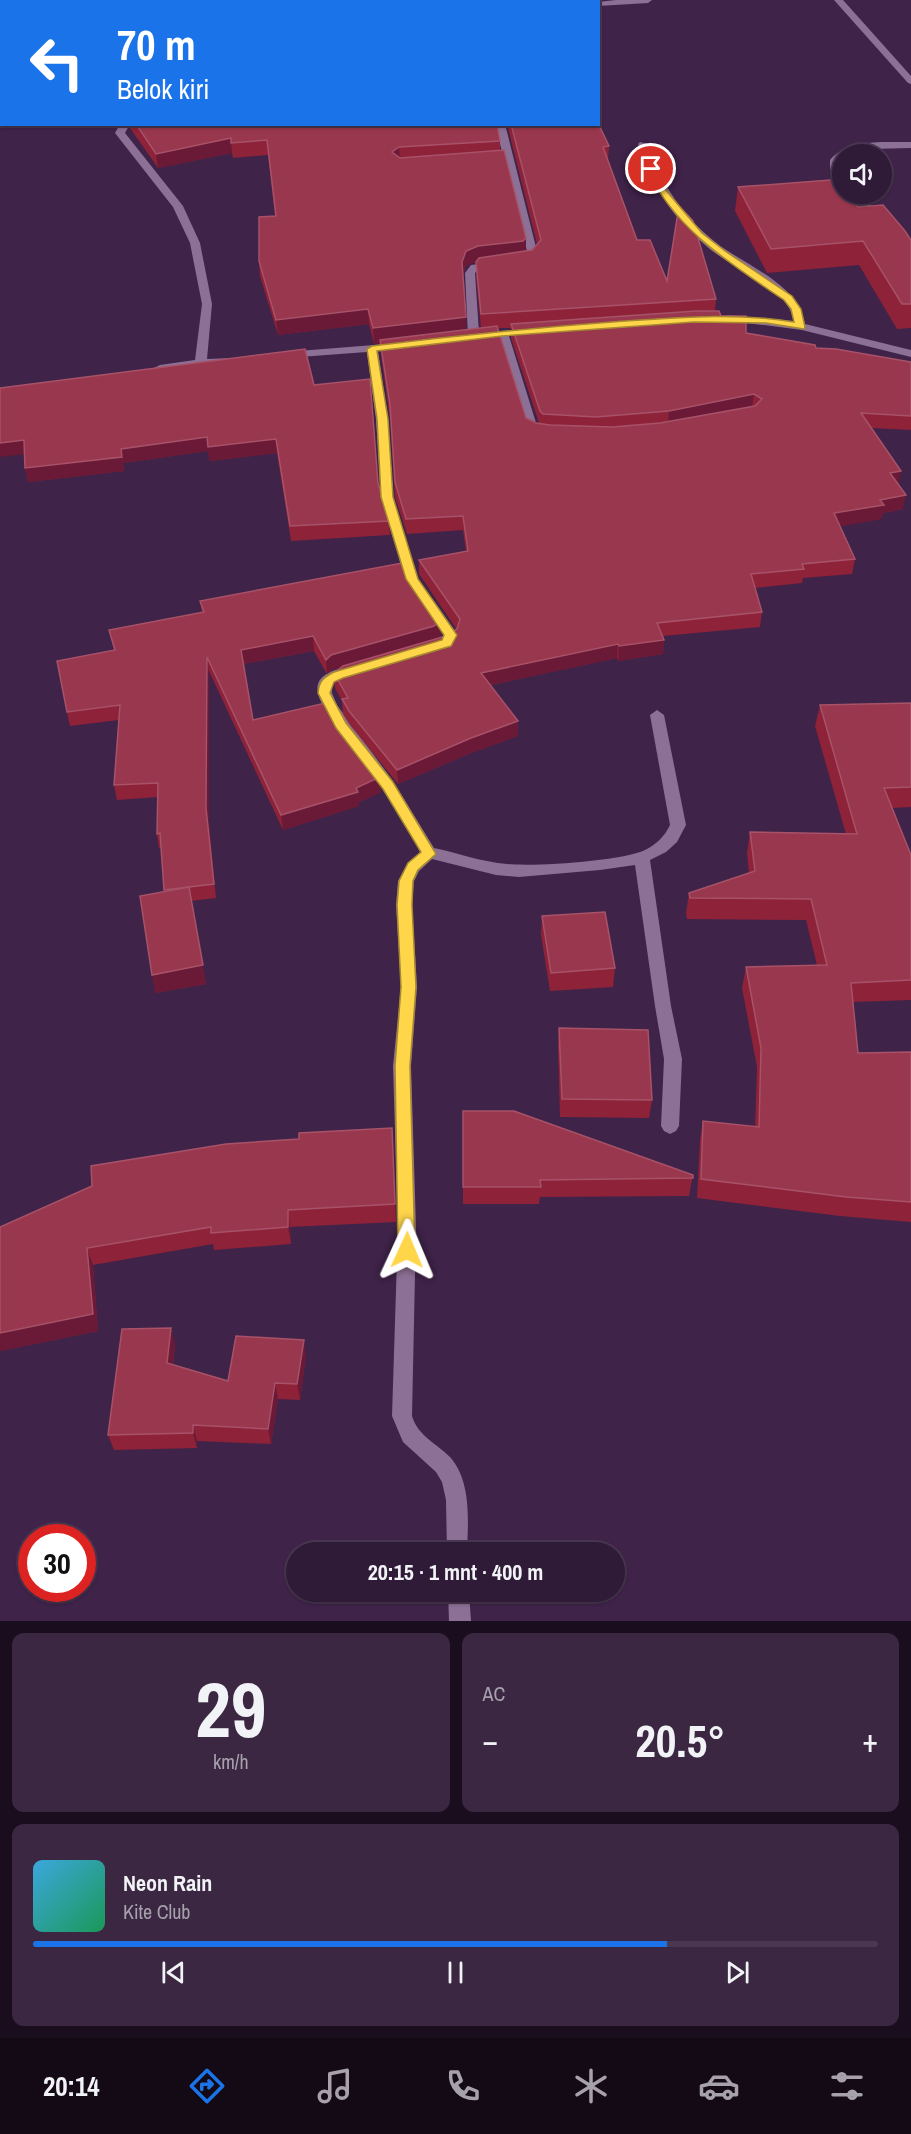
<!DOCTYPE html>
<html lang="id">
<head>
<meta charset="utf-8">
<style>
  :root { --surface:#2f1a37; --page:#3b2742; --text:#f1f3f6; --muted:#a7a1ad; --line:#4a3852; --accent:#1a73e8 }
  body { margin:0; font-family:"Archivo Narrow",sans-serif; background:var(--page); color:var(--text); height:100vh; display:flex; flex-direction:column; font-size:22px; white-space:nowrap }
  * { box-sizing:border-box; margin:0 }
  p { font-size:20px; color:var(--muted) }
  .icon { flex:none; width:33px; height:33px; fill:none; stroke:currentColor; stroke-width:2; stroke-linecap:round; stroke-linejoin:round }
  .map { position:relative; height:1621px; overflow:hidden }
  .drawer { display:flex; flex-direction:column; gap:12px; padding:12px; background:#1a0e1e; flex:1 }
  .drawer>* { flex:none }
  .top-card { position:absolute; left:0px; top:0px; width:600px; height:126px; box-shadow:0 2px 4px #0004,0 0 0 2px var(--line); background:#1a73e8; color:#fff; overflow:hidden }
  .controls { position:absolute; left:832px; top:144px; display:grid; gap:12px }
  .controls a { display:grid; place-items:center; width:60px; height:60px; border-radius:50%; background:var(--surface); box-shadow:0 2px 4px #0004,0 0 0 2px var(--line); font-size:30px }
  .speed { position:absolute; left:18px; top:1524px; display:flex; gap:12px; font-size:30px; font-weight:700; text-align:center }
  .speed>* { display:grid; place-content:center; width:78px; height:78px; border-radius:50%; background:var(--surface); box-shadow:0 2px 4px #0004,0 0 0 2px var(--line); line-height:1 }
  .speed .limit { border:9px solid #d22; background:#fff; color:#111 }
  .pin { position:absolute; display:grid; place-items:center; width:51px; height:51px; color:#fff; margin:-26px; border:3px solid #fff; border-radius:50%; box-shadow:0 2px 6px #0007 }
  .me { position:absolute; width:66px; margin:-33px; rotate:1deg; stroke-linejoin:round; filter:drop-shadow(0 0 4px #0008) }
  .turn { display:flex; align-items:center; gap:21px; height:126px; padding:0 18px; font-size:27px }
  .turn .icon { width:78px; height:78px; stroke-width:2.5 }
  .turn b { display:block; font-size:42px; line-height:51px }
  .big { font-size:45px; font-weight:700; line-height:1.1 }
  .drawer .widget { flex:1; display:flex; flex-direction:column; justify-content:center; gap:9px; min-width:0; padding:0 21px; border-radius:12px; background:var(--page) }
  .drawer .dial { align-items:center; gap:0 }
  .dial b { font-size:78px; line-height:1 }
  .song { display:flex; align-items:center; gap:18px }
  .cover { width:72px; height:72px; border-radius:9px; background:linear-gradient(135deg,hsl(200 70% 55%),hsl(150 70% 35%)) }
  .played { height:6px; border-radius:3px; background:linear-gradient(90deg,var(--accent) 75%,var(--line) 75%) }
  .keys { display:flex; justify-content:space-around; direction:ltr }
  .heat { display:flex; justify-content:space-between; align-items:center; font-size:33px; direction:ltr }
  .drawer .tiles { flex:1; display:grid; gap:12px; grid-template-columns:1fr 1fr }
  .widget:last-child { grid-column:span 2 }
  .trip { position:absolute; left:286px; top:1542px; width:339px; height:60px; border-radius:30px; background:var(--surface); box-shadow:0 2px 4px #0004,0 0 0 2px var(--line); font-weight:700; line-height:60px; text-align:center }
  .tabs { display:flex; height:96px; justify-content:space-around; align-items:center; background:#130a16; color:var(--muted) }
  .tabs .icon { width:42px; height:42px }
  .tabs .current { color:var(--accent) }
  .tabs b { font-size:27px; color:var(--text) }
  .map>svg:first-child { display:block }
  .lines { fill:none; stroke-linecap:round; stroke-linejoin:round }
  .minor { fill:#8c7096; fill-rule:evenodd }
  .wall { fill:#8e2239; fill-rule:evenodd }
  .shaded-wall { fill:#6a1a37 }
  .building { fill:#99374e; stroke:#a75269; stroke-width:1.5 }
  .route { fill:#ffd54a; stroke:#a68a30; stroke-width:1.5 }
</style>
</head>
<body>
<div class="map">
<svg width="911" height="1621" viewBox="0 0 911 1621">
  <rect width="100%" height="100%" fill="#3f2349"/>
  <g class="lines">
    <g class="minor">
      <polygon points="197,0 205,0 206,2 198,2"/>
      <polygon points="616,0 652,0 648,3 598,6 598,2"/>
      <polygon points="834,0 843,0 911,76 911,84 908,83"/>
      <polygon points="120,124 130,124 125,133 183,206 200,243 212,304 207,359 233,358 233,362 160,371 154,368 160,365 195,360 202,304 190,243 173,207 115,133"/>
      <polygon points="495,124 505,124 538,255 534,262 522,265 517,262 528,255"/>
      <path d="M640 142 648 144C661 181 678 210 708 236 738 264 796 279 805 324L911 350V357L802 330 724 320 722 318 728 315 794 321C787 289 749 276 724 259 711 251 700 241 689 230 664 205 649 176 638 144Z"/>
      <path d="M881 142H911V148L870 149 843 154 840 161 843 181 830 169V160C843 145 862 143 881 142Z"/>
      <polygon points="851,194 861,194 883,219 883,223 875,223"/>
      <polygon points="496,262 501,265 500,267 478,270 475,273 479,333 530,328 536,331 530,334 509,336 537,426 546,430 546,436 538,436 526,428 498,338 474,340 468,337 465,273 471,265"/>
      <polygon points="399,343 403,344 403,348 378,351 388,419 393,497 418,579 458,635 455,643 440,650 433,645 444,635 405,579 381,497 376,419 367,352 286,358 280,355 286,352"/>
      <path d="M354 665 359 667 361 670 359 673 339 680 332 685V693L337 705 393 781 434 848C458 853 482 862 507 864 533 867 622 861 645 850 657 844 664 837 670 825L650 715 657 710 664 715 686 825 677 842 666 852 650 860 671 1006 682 1059 679 1126 676 1131 670 1134 664 1131 661 1126 664 1059 655 1006 635 865 600 870 519 877 496 875 432 859 419 871 414 881 412 905 417 987 411 1066 416 1227 412 1416C418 1436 436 1443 450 1457 472 1482 468 1522 467 1552H447L446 1500 442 1482 436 1472 403 1442 392 1416 398 1227 393 1066 401 987 396 905 398 881 408 863 420 852C408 830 396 808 382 788 369 769 311 705 318 684 322 671 343 668 354 665Z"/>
      <polygon points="448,1592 469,1592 471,1621 449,1621"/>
    </g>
  </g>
  <g class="wall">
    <path d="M130 124H497L500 141V150L526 238V251L532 250 537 244 507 124H598L609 146 608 160 637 240 667 281 716 299 715 311 746 333 816 348 911 362V430L871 428 898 484 903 509 883 513 881 519 840 526 855 559 852 574 803 578 802 583 755 588 762 612 760 627 663 636 664 640 663 654 618 661 617 658 491 685 518 736 471 753 398 784 350 725 343 714 342 701 335 688 334 673 341 667 332 670 327 674 314 651 243 664 253 720 381 792 359 802V806L283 830 209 671V823L216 898 191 901 206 984 155 993 164 891 161 848H159L157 834 158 797 117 800 114 785 119 720 70 726 67 712 114 650 109 630 202 613 200 601 441 620V635L436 639 446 636 457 630 419 574V560L466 551 463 530 407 534 395 497 390 419 381 354 380 343 374 344 369 324 278 335 260 276 259 261 275 216 268 155 233 158 232 153 158 168 130 128ZM477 261 476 277 481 328 466 330 463 275 466 266ZM498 328H511V338L539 423 526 418Z"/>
    <polygon points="738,187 858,207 911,240 911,328 897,329 859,265 767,273 735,211"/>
    <polygon points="314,385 389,521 390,535 291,541 277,453 210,461 208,451 123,463 124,471 28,482 25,468"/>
    <polygon points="911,703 911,807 892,808 911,855 911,1000 853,1002 858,1053 911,1052 911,1222 840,1216 697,1198 700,1140 703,1121 755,1127 757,1067 742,988 746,967 817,965 806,920 687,919 686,913 689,893 749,873 747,853 750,832 846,834 815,726 820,705"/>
    <polygon points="542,916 615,968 613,987 550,991 541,935"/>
    <polygon points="559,1028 652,1100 649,1118 560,1117 558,1046"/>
    <polygon points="463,1111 693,1175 689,1196 540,1197 539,1204 463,1204"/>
    <polygon points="392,1128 396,1222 290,1227 291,1244 214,1250 213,1244 93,1265 98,1331 0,1351 0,1227 299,1139"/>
    <polygon points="175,1344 173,1365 228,1381 306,1356 300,1400 278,1399 271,1444 197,1441 197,1448 114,1450 108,1435"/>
  </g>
  <g class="shaded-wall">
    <rect x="520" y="0" width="60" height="2"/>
    <polygon points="231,138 232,153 158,168 156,154"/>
    <polygon points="399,147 400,162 392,152"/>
    <polygon points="526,238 526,253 478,261 466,266 462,277 462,262 466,251 478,246"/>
    <polygon points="368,309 369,324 278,335 276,320"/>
    <polygon points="466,317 466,332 374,344 373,328"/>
    <polygon points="754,394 752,408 668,425 669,411"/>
    <polygon points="207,437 276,439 277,453 210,461 208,451 123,463 121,449"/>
    <polygon points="24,440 27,454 0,457 0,443"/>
    <polygon points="122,457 124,471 28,482 25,468"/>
    <polygon points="901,471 898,486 890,473"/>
    <polygon points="906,495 903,509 883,513 881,519 831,528 834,513 880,500"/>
    <polygon points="441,620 441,635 434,640 332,670 327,674 326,660 331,655"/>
    <polygon points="313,636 314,651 242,664 241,650"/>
    <polygon points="664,640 663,654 618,661 619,646"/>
    <polygon points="618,644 617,658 481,687 481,673"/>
    <polygon points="207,657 209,671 209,823 216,898 206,808"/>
    <polygon points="518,721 518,736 471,753 398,784 397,770 471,738"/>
    <polygon points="380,777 381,792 359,802 359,806 283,830 281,815 356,788"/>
    <polygon points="203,965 206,984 155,993 152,975"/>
    <polygon points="288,1210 290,1227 291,1244 288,1227"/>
    <polygon points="87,1248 93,1265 98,1331 0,1351 0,1333"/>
    <polygon points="171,1328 175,1344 171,1379 167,1363"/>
    <polygon points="304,1340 306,1356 300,1400 297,1384"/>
    <polygon points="275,1383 278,1399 271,1444 268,1429"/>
    <polygon points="193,1425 197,1441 197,1448 193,1433"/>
  </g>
  <g class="building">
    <polygon points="104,0 172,0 173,2 105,2"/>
    <polygon points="259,0 279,0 279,2 243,2"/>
    <polygon points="360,0 521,0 521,2 359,2"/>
    <polygon points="598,123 609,146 603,147 637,240 650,240 667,281 679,206 693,221 716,299 481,314 476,262 479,258 532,250 541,240 511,124 598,124"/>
    <polygon points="136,124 497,124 500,141 399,147 392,152 400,158 504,150 526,238 523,241 478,246 466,251 462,262 466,317 373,328 368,309 276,320 259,261 259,217 276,216 267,140 231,143 231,138 156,154"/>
    <polygon points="843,179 843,194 852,194 858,207 883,205 905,231 911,240 911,304 902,304 863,241 771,249 738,187"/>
    <polygon points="696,311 719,311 721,316 746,316 746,333 815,345 816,348 836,349 911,362 911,416 861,413 901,471 890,473 906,495 880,500 884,505 834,513 855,559 802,564 804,569 751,574 762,612 657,623 664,640 619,646 618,644 481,673 518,721 471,738 397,770 349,711 342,699 348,698 334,673 343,666 446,636 457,629 460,619 419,560 468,551 463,516 406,519 395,482 390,405 380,340 497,326 526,418 536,423 550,425 612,427 660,423 755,406 762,399 754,394 669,411 596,417 543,414 540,411 511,324"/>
    <polygon points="305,349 314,385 370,379 378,483 389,521 290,526 276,439 208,447 207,437 121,449 122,457 25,468 24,440 0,443 0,388"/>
    <polygon points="402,563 441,620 434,626 331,655 326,660 313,636 241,650 253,720 325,703 340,726 380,777 356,788 358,792 281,815 207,657 206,808 214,884 164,890 160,833 157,834 158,783 114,785 120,705 67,712 57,661 115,650 109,630 204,612 200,601"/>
    <polygon points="911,703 911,787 884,788 911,855 911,980 851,983 858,1053 911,1052 911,1202 846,1197 701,1179 703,1121 759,1127 761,1048 746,967 827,965 811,899 690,898 689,893 755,871 750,832 857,834 820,705"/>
    <polygon points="189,887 203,965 152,975 140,896"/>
    <polygon points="605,912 615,968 551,973 542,916"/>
    <polygon points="559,1028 648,1030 652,1100 562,1099"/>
    <polygon points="463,1111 514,1111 693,1175 693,1178 540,1180 541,1187 463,1187"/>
    <polygon points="392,1128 395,1204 288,1210 288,1227 211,1233 211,1227 87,1248 93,1314 0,1333 0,1227 92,1186 91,1166 226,1144 299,1139 299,1133"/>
    <polygon points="171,1328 167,1363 228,1381 236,1336 304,1340 297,1384 275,1383 268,1429 193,1425 193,1433 108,1435 122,1329"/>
  </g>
  <path class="route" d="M648 167H654L664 188 702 233 725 251 792 296 801 309 805 327 804 329 766 323 694 322 502 336 377 351 388 419 393 497 418 579 457 635 451 646 343 678 334 682 330 693 346 723 393 782 436 854 418 870 413 881 412 905 416 987 410 1066 415 1250 413 1256 407 1258 401 1256 398 1250 395 1066 401 987 397 905 399 881 408 863 421 852 383 789 336 728 318 693C319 681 324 677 334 672L442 640 444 635 406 579 381 497 377 419 367 349 372 346C452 336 532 328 612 322 673 318 734 312 794 322L791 309 784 300C731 264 675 230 647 169Z"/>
</svg>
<div class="controls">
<a><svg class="icon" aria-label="sound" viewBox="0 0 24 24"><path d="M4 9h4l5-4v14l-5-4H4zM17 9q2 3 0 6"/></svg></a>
</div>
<div class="speed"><div class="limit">30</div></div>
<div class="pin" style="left:651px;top:169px;background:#d93025"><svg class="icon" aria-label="arrive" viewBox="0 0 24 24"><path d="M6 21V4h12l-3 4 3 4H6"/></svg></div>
<svg class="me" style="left:407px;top:1250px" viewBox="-20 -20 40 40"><path d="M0-17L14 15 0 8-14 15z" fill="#ffd54a" stroke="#fff" stroke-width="4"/></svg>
<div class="trip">20:15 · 1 mnt · 400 m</div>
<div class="top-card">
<div class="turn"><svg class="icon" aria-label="left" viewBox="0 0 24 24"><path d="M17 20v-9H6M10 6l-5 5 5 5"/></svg><div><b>70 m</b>Belok kiri</div></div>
</div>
</div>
<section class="drawer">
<div class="tiles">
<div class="widget dial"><b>29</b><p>km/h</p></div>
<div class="widget"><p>AC</p>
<div class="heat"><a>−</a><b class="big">20.5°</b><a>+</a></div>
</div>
<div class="widget">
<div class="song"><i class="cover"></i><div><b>Neon Rain</b><p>Kite Club</p></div></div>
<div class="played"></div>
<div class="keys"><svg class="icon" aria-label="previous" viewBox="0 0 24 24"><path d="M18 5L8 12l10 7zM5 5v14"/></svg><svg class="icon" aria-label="pause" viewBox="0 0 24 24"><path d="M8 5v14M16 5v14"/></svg><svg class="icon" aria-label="next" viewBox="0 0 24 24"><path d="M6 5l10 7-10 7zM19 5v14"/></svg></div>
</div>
</div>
</section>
<nav class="tabs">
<b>20:14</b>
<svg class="icon current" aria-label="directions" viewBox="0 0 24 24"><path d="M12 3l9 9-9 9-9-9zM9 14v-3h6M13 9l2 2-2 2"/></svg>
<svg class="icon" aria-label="music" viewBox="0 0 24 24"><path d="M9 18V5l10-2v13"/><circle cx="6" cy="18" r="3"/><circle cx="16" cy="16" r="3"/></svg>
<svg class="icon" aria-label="phone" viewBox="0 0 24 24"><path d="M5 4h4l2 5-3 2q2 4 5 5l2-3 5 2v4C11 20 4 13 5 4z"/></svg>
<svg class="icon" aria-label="climate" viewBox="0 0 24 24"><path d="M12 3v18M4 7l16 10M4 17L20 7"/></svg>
<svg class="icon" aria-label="car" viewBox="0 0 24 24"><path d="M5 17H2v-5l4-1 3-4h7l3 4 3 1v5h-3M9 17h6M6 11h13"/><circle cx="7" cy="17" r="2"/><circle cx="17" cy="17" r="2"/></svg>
<svg class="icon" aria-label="filters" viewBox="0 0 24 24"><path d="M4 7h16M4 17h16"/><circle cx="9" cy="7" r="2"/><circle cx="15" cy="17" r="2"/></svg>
</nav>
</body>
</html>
